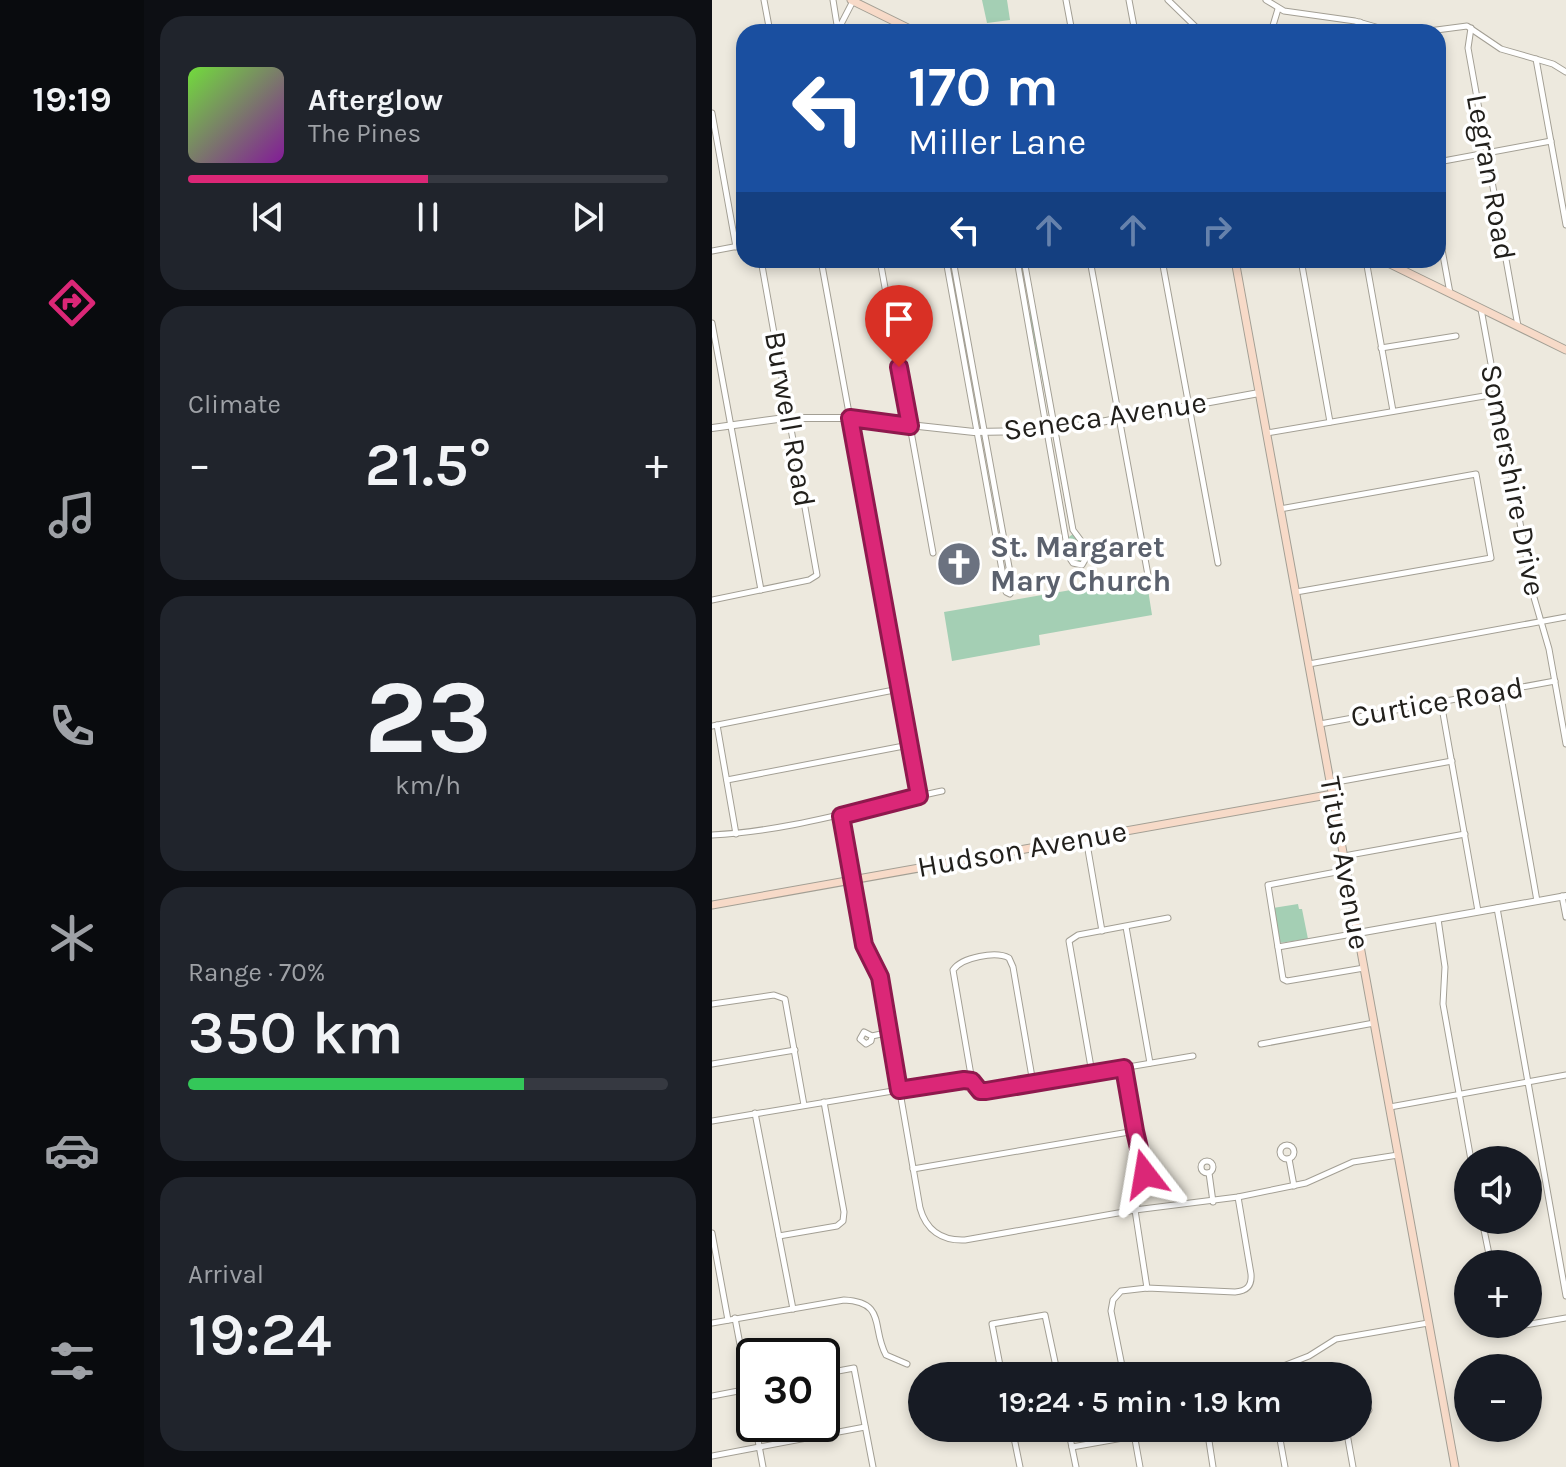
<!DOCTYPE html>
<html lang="en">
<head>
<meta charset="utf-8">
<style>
  :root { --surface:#171b24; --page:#20242c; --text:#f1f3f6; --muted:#9ea1a6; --line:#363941; --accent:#db2777 }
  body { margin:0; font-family:Karla,sans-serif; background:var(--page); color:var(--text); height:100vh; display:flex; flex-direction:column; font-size:30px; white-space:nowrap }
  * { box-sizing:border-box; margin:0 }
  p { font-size:26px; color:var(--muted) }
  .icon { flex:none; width:44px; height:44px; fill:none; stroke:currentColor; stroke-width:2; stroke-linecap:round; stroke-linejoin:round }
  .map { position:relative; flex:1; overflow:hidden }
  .drawer { display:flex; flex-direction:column; gap:16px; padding:16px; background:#0d0f14; width:568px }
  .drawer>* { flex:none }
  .banner { position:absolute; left:24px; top:24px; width:710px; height:244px; border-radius:24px; box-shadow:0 4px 12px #0003; background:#1a4fa0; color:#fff; overflow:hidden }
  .tools { position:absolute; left:742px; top:1146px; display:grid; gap:16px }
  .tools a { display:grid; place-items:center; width:88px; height:88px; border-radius:50%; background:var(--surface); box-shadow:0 4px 12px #0003; font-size:40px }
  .speed { position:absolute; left:24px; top:1338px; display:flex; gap:16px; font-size:40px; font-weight:700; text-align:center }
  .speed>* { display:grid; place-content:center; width:104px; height:104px; border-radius:50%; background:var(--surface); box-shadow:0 4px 12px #0003; line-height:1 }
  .speed .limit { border:4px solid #111; border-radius:12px; background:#fff; color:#111 }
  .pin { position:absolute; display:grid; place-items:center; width:68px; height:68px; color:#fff; margin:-82px -34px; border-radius:50% 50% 50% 0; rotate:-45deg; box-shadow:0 0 8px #0007 }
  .pin .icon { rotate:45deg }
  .me { position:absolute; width:88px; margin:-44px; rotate:346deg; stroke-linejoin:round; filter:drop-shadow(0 0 6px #0008) }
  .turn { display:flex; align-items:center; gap:28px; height:168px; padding:0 40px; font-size:36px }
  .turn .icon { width:104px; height:104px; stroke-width:2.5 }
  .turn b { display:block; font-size:56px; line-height:68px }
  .lanes { display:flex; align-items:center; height:76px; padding:0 40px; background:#0003; justify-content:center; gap:40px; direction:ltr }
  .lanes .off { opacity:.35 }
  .big { font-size:60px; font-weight:600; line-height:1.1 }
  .drawer .card { flex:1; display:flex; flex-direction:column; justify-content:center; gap:12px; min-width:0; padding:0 28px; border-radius:24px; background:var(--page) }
  .drawer .dial { align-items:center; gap:0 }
  .dial b { font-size:104px; line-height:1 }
  .song { display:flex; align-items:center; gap:24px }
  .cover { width:96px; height:96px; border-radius:12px; background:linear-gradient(135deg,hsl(100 70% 55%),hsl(290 70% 35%)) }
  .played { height:8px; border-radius:4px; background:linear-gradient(90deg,var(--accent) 50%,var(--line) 50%) }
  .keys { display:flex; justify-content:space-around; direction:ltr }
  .heat { display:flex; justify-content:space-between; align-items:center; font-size:44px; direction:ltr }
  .charge { height:12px; border-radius:6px; background:linear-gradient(90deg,#34c759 70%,var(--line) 0) }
  .trip { position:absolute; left:196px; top:1362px; width:464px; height:80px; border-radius:40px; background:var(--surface); box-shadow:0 4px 12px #0003; font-weight:600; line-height:80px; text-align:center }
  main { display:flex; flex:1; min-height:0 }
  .menu { display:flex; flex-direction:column; width:144px; justify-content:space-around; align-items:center; background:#090b0e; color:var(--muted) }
  .menu .icon { width:56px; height:56px }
  .menu .active { color:var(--accent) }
  .menu b { font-size:36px; color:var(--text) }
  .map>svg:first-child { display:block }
  .green { fill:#a4cfb4 }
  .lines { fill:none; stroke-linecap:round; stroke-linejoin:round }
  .minor-casing { stroke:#a39f94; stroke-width:7 }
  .tertiary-casing { stroke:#a39f94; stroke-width:8 }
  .secondary-casing { stroke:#a39f94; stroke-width:9 }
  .minor { stroke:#fff; stroke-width:5 }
  .tertiary { stroke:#fff; stroke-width:6 }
  .secondary { stroke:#f7dac8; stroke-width:7 }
  .route-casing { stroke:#8e194d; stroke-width:20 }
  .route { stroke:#db2777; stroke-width:14 }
  .labels { text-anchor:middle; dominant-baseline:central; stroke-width:7; stroke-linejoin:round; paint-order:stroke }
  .street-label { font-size:30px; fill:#211f1b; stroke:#fff }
  .worship-label { font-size:30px; font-weight:bold; fill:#5b616d; stroke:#fff; text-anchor:start }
</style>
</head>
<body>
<main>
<nav class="menu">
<b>19:19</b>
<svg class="icon active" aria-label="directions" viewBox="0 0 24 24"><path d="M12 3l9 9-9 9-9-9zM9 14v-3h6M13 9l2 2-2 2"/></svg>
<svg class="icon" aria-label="music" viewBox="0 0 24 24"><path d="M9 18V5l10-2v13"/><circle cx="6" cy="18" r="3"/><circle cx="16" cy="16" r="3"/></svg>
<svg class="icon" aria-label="phone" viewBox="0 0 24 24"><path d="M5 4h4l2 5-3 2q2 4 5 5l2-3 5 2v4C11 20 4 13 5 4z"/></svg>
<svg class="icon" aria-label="climate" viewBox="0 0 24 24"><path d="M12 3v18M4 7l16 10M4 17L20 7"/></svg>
<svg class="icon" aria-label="car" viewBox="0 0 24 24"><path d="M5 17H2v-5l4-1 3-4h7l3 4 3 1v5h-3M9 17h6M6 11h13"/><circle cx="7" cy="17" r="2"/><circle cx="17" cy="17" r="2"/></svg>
<svg class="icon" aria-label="filters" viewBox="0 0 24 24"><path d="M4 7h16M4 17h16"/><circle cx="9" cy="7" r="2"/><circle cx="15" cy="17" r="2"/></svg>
</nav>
<section class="drawer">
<div class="card">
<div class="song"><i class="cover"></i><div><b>Afterglow</b><p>The Pines</p></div></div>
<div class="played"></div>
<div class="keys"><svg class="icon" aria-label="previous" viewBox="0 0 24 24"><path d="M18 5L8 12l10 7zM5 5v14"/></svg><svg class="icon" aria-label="pause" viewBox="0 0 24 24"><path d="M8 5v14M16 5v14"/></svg><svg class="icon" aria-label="next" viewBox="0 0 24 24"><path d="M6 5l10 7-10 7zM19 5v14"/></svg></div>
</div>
<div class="card"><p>Climate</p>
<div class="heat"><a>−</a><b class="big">21.5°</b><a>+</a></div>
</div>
<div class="card dial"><b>23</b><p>km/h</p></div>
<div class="card"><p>Range · 70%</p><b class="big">350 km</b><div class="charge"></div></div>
<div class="card"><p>Arrival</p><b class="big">19:24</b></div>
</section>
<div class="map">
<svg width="854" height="1467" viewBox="0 0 854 1467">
  <rect width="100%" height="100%" fill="#ede9de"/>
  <g class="green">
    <polygon points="270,0 295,0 298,20 275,23"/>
    <polygon points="320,312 340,421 339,423 317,314"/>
    <path d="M361 534C368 541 374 553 370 563L363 562 359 556 357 537Z"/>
    <polygon points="434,577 440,615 327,635 328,645 240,661 232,612"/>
    <polygon points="586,904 587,909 590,909 596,939 567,943 561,908"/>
  </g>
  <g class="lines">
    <g class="minor-casing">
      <g id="minor">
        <polyline points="52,0 58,32"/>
        <polyline points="121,0 126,31"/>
        <polyline points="354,0 360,32"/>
        <polyline points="417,0 423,32"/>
        <polyline points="456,0 489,32"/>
        <polyline points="554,0 572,11 643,21 681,32"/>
        <polyline points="759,28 756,48 806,326"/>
        <polyline points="126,30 141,1"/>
        <polyline points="559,32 566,9"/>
        <polyline points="645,32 648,22"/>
        <polyline points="709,32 755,26 789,49 841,64 854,72"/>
        <polyline points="824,59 854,225"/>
        <polyline points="0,113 24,247"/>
        <polyline points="726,162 839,141"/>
        <polyline points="726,228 738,293"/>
        <polyline points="0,251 32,245"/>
        <polyline points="109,260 207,796"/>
        <polyline points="168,260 221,553"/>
        <polyline points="234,260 294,592 298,594 301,589 241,260"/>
        <polyline points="305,260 357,557 361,563 370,565 374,558 370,542 361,530 312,260"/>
        <polyline points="378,260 436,575"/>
        <polyline points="450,260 506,563"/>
        <polyline points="589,260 618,422"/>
        <polyline points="654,260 681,411"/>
        <polyline points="769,309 821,594 837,649 854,744"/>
        <polyline points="0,323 49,590"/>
        <polyline points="669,348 744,336"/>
        <polyline points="555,433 784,394"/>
        <polyline points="568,509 764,474 779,558 584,592"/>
        <polyline points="0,600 97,580 105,575 49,260"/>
        <polyline points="597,664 854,617"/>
        <polyline points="788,691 825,901"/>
        <polyline points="729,702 766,911"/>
        <polyline points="608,724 843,681"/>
        <polyline points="5,725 24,834"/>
        <polyline points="0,726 187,689"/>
        <polyline points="15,780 197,745"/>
        <polyline points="619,783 740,761"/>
        <path d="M129 816 152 945 166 973 170 988 208 1208C214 1230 230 1241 253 1240L423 1210 526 1197 594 1183 641 1162 686 1155"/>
        <path d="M0 835C79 831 153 807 230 791"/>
        <polyline points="374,838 390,931"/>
        <polyline points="632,856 753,834"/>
        <polyline points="635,870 556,885 571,979 575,981 652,968"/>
        <polyline points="850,896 854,917"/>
        <polyline points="785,908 854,1296"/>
        <polyline points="726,919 733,967 731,1004 759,1160"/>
        <polyline points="414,927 438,1063"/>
        <polyline points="566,947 646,933"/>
        <polyline points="0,1004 62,995 73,999 92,1105"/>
        <polyline points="160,1036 159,1041 154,1044 148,1039 152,1032 160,1036 178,1032"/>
        <polyline points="549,1044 662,1023"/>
        <polyline points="0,1064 83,1050"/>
        <polyline points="412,1068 423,1131 433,1166 433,1181 423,1210 435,1288"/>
        <polyline points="380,1073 357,941 366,935 456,918"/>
        <path d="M260 1081 241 970C250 957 284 951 297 958L301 967 321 1083"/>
        <polyline points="678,1107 854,1075"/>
        <polyline points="43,1113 81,1309"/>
        <polyline points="0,1121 247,1080 260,1081 265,1089 274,1091 481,1056"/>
        <circle cx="575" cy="1152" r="7"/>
        <polyline points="577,1159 582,1186"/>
        <circle cx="495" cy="1167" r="6"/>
        <polyline points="201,1169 423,1131"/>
        <polyline points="497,1173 501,1202"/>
        <polyline points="770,1220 779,1264"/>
        <polyline points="0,1233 16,1320"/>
        <polyline points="67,1236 125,1226 131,1221 132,1212 112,1102"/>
        <polyline points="23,1318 42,1418"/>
        <path d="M0 1323 132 1300C175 1302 159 1328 174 1355L195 1364"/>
        <polyline points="797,1324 807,1326 854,1318"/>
        <polyline points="110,1374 142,1368 161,1467"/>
        <polyline points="290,1376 280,1324 333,1315 346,1376"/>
        <path d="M412 1376 399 1311 401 1300 409 1291 435 1288 523 1292C535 1291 540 1286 539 1274L526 1197"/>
        <polyline points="546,1376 597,1356 624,1339 716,1323"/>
        <polyline points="0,1396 42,1388"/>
        <polyline points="646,1407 655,1406 657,1410 653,1415 646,1417"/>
        <polyline points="43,1424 51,1467"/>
        <polyline points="300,1428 308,1467"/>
        <polyline points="356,1428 364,1467"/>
        <polyline points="421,1428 428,1467"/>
        <polyline points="495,1428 501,1467"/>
        <polyline points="566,1428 573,1467"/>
        <polyline points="634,1428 641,1467"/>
        <polyline points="360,1447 422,1436"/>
        <polyline points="0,1456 153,1427"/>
      </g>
    </g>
    <g class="tertiary-casing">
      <g id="tertiary">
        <polyline points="0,428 73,418 133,418 262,432 325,431 372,425 547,393"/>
        <polyline points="646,933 854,896"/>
      </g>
    </g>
    <g class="secondary-casing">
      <g id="secondary">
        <polyline points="139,0 204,32"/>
        <polyline points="523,260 743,1467"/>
        <polyline points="670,260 854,350"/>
        <polyline points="0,905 621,794"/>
      </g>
    </g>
    <use href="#minor" class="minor"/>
    <use href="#tertiary" class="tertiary"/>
    <use href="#secondary" class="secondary"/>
  </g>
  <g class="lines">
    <g class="route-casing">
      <polyline id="route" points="187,367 198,426 138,418 207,796 129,816 152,945 168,977 187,1090 252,1080 260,1081 268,1091 274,1091 412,1068 423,1131 433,1174"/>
    </g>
    <use href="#route" class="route"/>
  </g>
  <defs>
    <g id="church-disc" transform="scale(2.3)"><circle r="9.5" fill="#6b7280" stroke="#fff"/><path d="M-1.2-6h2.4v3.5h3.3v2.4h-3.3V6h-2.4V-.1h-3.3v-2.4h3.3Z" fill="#fff"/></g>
  </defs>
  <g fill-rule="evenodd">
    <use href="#church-disc" x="247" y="564"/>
  </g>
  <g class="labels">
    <g class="street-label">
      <text transform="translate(779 177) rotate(80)">Legran Road</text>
      <text transform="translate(393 416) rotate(-8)">Seneca Avenue</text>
      <text transform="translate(78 419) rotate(80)">Burwell Road</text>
      <text transform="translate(801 480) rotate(79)">Somershire Drive</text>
      <text transform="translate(725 702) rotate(-10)">Curtice Road</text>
      <text transform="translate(310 849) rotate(-10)">Hudson Avenue</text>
      <text transform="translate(633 863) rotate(80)">Titus Avenue</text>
    </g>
    <g class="worship-label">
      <text x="278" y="547">St. Margaret<tspan x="278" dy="34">Mary Church</tspan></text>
    </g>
  </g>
</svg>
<div class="tools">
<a><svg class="icon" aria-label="sound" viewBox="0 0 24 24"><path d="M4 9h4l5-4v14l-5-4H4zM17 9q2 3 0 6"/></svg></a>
<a>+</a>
<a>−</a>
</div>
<div class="speed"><div class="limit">30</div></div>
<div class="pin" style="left:187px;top:367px;background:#d93025"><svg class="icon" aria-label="arrive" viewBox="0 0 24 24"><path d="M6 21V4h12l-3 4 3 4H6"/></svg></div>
<svg class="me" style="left:433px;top:1174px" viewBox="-20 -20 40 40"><path d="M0-17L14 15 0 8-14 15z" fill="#db2777" stroke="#fff" stroke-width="4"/></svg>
<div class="trip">19:24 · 5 min · 1.9 km</div>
<div class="banner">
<div class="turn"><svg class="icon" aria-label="left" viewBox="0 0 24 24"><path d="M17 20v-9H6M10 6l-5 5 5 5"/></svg><div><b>170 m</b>Miller Lane</div></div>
<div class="lanes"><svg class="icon" aria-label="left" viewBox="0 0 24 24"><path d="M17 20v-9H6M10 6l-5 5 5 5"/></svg><svg class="icon off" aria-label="ahead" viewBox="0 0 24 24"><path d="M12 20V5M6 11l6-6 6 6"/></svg><svg class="icon off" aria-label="ahead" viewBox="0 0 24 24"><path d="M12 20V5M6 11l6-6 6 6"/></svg><svg class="icon off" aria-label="right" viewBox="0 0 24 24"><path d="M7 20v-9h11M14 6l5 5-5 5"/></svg></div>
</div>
</div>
</main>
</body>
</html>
